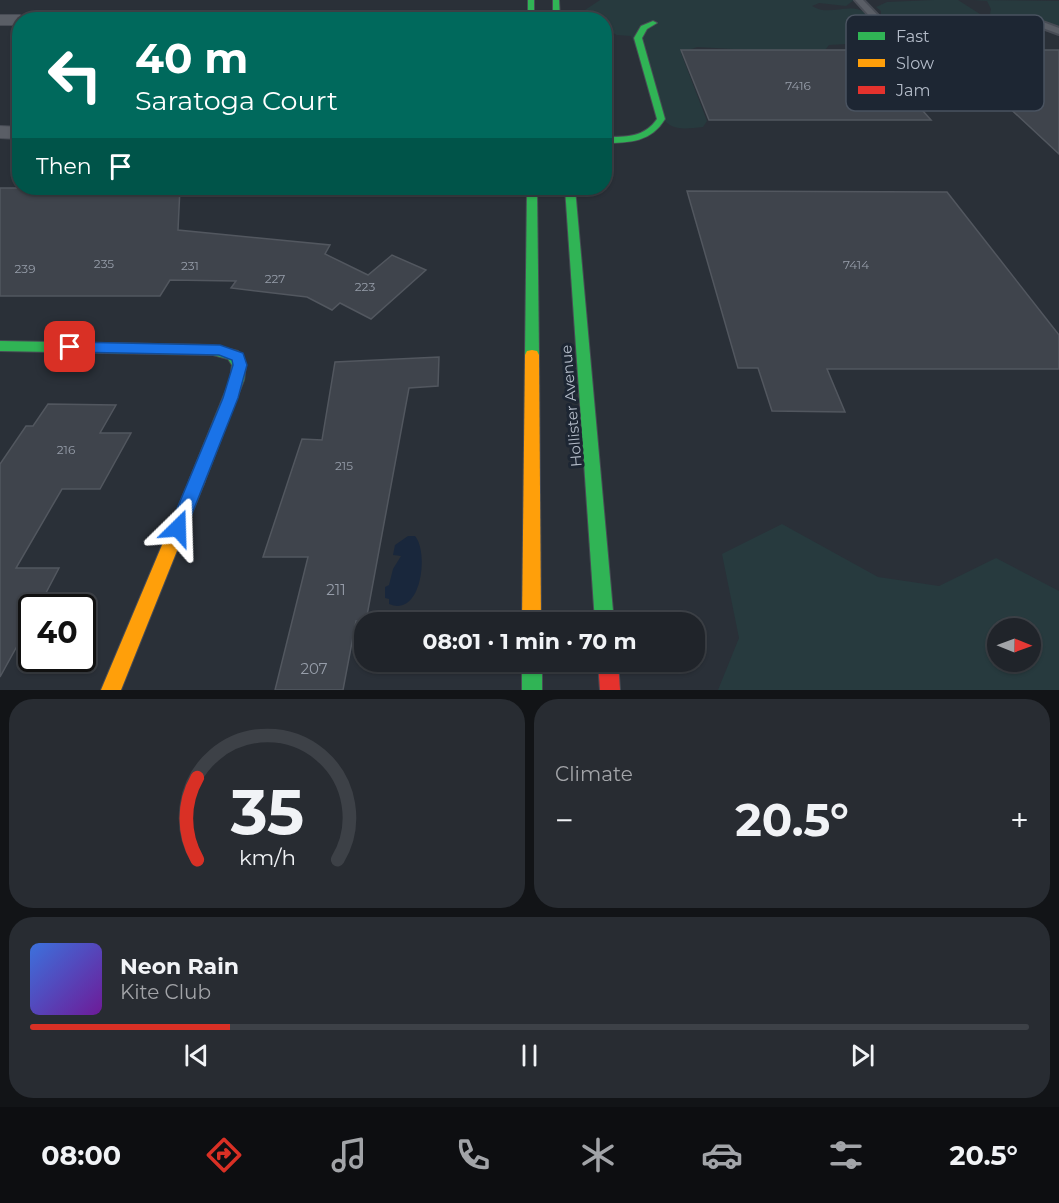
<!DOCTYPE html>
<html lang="en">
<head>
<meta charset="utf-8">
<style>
  :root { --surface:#20242a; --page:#282c32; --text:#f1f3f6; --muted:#a2a4a8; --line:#3d4147; --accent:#d93025 }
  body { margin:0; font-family:Montserrat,sans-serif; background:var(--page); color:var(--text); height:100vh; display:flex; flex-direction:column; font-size:22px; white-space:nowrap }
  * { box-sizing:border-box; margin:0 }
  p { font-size:20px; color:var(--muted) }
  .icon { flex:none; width:33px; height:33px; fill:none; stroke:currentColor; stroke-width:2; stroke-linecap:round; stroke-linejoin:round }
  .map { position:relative; height:690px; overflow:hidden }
  .side { display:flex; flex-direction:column; gap:9px; padding:9px; background:#121417; flex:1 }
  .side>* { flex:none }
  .banner { position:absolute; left:12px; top:12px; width:600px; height:183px; border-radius:24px; box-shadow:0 2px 4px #0004,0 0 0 2px var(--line); background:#00695c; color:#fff; overflow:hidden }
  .needle { width:39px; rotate:91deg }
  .controls { position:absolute; left:987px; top:618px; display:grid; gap:12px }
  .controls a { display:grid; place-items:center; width:54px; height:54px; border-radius:50%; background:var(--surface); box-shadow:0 2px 4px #0004,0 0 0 2px var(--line); font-size:30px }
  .speed { position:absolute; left:18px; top:594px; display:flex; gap:12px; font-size:30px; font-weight:700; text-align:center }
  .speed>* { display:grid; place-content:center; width:78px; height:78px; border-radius:50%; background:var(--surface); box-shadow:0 2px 4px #0004,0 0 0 2px var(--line); line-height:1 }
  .speed .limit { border:3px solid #111; border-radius:9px; background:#fff; color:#111 }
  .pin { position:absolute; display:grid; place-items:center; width:51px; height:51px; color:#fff; margin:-26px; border-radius:12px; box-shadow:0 3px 9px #0006 }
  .me { position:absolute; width:66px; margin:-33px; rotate:22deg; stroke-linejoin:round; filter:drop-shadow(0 0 4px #0008) }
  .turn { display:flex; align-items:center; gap:21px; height:126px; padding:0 24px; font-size:27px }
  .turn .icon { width:78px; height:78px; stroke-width:2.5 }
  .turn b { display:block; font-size:42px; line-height:51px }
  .then { display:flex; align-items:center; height:57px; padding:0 24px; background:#0003; gap:12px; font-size:22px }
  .big { font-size:45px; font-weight:700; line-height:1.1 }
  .side .widget { flex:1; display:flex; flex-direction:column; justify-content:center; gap:9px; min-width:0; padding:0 21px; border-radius:24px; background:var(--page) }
  .side .dial { align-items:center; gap:0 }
  .dial svg { height:156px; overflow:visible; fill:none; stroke:var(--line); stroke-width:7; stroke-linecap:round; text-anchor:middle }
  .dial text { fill:var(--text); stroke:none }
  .song { display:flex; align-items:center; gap:18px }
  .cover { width:72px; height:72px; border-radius:9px; background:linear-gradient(135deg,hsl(220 70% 55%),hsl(280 70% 35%)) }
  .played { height:6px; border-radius:3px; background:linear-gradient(90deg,var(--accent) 20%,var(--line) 20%) }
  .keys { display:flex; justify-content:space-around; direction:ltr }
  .heat { display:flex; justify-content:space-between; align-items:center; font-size:33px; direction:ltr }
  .side .tiles { flex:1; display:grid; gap:9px; grid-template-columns:1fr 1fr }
  .widget:last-child { grid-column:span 2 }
  .trip { position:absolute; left:354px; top:612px; width:351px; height:60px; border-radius:24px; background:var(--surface); box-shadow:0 2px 4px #0004,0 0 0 2px var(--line); font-weight:700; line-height:60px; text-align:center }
  .tabs { display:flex; height:96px; justify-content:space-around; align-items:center; background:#0d0e11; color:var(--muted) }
  .tabs .icon { width:42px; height:42px }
  .tabs .active { color:var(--accent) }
  .tabs b { font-size:27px; color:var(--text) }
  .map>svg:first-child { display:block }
  .green { fill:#273a3e; fill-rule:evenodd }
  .water { fill:#19273c }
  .building { fill:#3f444c; stroke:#52575f; stroke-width:1.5 }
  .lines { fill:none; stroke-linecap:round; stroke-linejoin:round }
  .lane-casing { stroke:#484c55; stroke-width:4 }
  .street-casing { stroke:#484c55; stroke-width:2 }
  .fast-casing { stroke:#484c55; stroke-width:2 }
  .slow-casing { stroke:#484c55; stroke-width:2 }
  .jam-casing { stroke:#484c55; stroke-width:2 }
  .lane { fill:#5a5e66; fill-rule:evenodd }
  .street { fill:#5a5e66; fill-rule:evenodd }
  .fast { fill:#30b455; fill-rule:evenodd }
  .slow { fill:#ff9f0a; fill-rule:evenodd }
  .jam { fill:#e5322d; fill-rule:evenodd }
  .route { fill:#1a73e8; stroke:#114b97; stroke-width:1.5 }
  .labels { text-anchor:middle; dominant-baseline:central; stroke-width:6; stroke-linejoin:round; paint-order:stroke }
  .number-label { font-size:12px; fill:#979eaa }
  .street-label { font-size:15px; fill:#b4bcc9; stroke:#1d2633 }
  .near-number-label { font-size:15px; fill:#979eaa }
  .key { fill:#1d2633; stroke:#4a5360; stroke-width:1.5 }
  .key-label { font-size:16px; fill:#b4bcc9 }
</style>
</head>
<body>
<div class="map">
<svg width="1059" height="690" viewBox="0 0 1059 690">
  <rect width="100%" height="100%" fill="#2a3038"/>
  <g class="green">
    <path d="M600 0H854L846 6 819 3 812 6C827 16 844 5 860 10 872 13 883 22 891 31 917 25 944 35 970 33L965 26 968 24C986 23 996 23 1007 37L1000 40 983 36 995 42 997 48H942L943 56 904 49V52L896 56 897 69C887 72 882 67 875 61L880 58 877 52 857 49 846 44 829 45 822 54 697 47 681 53 707 121 703 127C688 128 675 132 664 120L631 36 617 35 605 29 604 20 585 19 584 17 585 10Z"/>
    <polygon points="934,0 958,0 983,16 977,21 939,17 887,18 881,16 881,11 876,7 887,2"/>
    <polygon points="973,0 1059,1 1059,28 1011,23 990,14 991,9 987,1"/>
    <path d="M782 524 878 577 939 586 996 558 1059 591V690H718L739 638 722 554ZM998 628H1030V662H998Z"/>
  </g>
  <path class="water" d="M408 536H415C429 552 422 618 389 604V599L385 598V587L389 585 393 569 401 556 393 555 395 545Z"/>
  <g class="building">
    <polygon points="681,50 869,50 931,120 709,120"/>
    <polygon points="947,50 1059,50 1059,154"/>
    <polygon points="0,188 180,188 178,230 330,245 325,254 368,275 392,255 426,270 371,319 340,303 332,310 307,297 231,288 236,281 170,280 160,296 0,296"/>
    <polygon points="687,191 947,192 1059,335 1059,369 827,369 845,412 772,411 758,368 738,368"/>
    <polygon points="439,357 438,386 409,388 366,621 356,621 343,690 275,690 308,557 263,557 302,439 322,440 335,362"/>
    <polygon points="48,404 116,405 100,433 131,433 100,489 62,489 16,568 59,568 38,608 32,608 32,619 0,677 0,464 26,426 33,426"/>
  </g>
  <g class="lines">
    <g class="lane-casing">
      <g id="lane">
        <polygon points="855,0 863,0 890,28 890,32 884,32"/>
        <polygon points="1043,22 1059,28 1059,34 1040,27 1040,23"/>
      </g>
    </g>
    <g class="street-casing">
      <g id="street">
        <polygon points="0,15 20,15 28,20 20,20 20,25 0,25"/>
        <polygon points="0,126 20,127 20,139 0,138"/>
      </g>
    </g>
    <g class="fast-casing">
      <g id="fast">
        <rect x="528" y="0" width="6" height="20"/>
        <polygon points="553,0 559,0 560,20 553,20"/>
        <path d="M653 21 657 23 647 29 642 38 665 119C651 142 630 143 604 143V137C625 137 644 138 657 119L634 38 641 26Z"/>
        <polygon points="527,188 537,188 539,355 537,359 527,359 525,355"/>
        <polygon points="565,188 575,188 614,622 595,622"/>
        <polygon points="0,341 213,345 238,351 246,365 244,380 203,486 197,488 191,486 189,481 230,380 232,365 228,359 213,355 0,351"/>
        <rect x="522" y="662" width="20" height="28"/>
      </g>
    </g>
    <g class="slow-casing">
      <g id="slow">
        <polygon points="532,350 537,351 539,355 541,622 522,622 525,355 527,351"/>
        <polygon points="197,474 203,476 205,481 121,690 101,690 189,481 191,476"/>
      </g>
    </g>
    <g class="jam-casing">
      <polygon id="jam" points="598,662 618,662 620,690 600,690"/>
    </g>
    <use href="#lane" class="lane"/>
    <use href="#street" class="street"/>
    <use href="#fast" class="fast"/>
    <use href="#slow" class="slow"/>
    <use href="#jam" class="jam"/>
  </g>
  <polygon class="route" points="70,342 220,345 243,353 247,365 238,398 184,534 178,536 172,534 169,528 223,398 233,365 232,360 219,355 70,352 63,347"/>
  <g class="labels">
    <g class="number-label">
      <text x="798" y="85">7416</text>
      <text x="104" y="263">235</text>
      <text x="856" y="264">7414</text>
      <text x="190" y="265">231</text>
      <text x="25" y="268">239</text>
      <text x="275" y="278">227</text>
      <text x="365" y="286">223</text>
      <text x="66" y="449">216</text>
      <text x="344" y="465">215</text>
    </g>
    <g class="street-label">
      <text transform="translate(571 406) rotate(-95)">Hollister Avenue</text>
    </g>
    <g class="near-number-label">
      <text x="336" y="589">211</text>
      <text x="314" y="668">207</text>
    </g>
  </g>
  <rect x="846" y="15" width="198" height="96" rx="9" class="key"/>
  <rect x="858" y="32" width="27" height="8" fill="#30b455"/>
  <rect x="858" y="59" width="27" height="8" fill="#ff9f0a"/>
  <rect x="858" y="86" width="27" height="8" fill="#e5322d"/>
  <g class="key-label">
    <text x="896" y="42">Fast</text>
    <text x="896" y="69">Slow</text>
    <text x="896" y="96">Jam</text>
  </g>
</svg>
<div class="controls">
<a><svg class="needle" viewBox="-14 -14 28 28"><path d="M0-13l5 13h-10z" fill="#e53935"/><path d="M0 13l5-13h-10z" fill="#a2a4a8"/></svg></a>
</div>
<div class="speed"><div class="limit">40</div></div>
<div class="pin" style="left:70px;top:347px;background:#d93025"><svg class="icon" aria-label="arrive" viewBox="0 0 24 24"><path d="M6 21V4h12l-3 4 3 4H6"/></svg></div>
<svg class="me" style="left:178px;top:528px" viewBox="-20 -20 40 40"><path d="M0-17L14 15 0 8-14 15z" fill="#1a73e8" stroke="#fff" stroke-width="4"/></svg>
<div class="trip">08:01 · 1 min · 70 m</div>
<div class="banner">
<div class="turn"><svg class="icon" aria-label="left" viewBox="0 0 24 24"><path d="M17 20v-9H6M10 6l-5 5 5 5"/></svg><div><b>40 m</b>Saratoga Court</div></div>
<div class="then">Then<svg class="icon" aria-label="arrive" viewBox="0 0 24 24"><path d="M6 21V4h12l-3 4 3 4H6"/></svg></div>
</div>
</div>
<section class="side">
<div class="tiles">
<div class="widget dial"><svg viewBox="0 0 100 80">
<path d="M14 69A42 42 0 1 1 86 69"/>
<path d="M14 69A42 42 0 0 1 14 27" stroke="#d93025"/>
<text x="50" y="56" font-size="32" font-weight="700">35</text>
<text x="50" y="72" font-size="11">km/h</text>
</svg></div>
<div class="widget"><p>Climate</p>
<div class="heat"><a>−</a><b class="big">20.5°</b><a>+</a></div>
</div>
<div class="widget">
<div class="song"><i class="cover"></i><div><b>Neon Rain</b><p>Kite Club</p></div></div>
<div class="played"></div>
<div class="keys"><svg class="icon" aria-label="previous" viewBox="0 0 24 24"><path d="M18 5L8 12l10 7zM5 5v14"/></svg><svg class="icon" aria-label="pause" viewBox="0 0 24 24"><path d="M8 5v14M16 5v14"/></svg><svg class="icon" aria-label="next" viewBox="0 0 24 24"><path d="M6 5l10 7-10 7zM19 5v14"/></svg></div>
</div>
</div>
</section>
<nav class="tabs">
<b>08:00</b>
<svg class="icon active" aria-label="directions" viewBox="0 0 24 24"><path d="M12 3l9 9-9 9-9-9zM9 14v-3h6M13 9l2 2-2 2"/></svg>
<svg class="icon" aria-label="music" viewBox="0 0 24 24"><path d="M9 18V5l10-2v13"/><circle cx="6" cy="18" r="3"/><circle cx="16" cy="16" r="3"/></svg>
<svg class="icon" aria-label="phone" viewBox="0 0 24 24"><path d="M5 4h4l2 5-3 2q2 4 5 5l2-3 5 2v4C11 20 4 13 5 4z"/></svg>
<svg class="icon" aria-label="climate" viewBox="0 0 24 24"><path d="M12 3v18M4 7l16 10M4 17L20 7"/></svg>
<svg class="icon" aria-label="car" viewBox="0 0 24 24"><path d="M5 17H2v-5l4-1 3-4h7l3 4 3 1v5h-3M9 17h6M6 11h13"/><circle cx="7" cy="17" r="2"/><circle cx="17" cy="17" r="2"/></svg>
<svg class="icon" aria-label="filters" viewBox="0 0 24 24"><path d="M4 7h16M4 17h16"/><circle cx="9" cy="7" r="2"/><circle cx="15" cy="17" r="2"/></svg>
<b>20.5°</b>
</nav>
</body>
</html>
